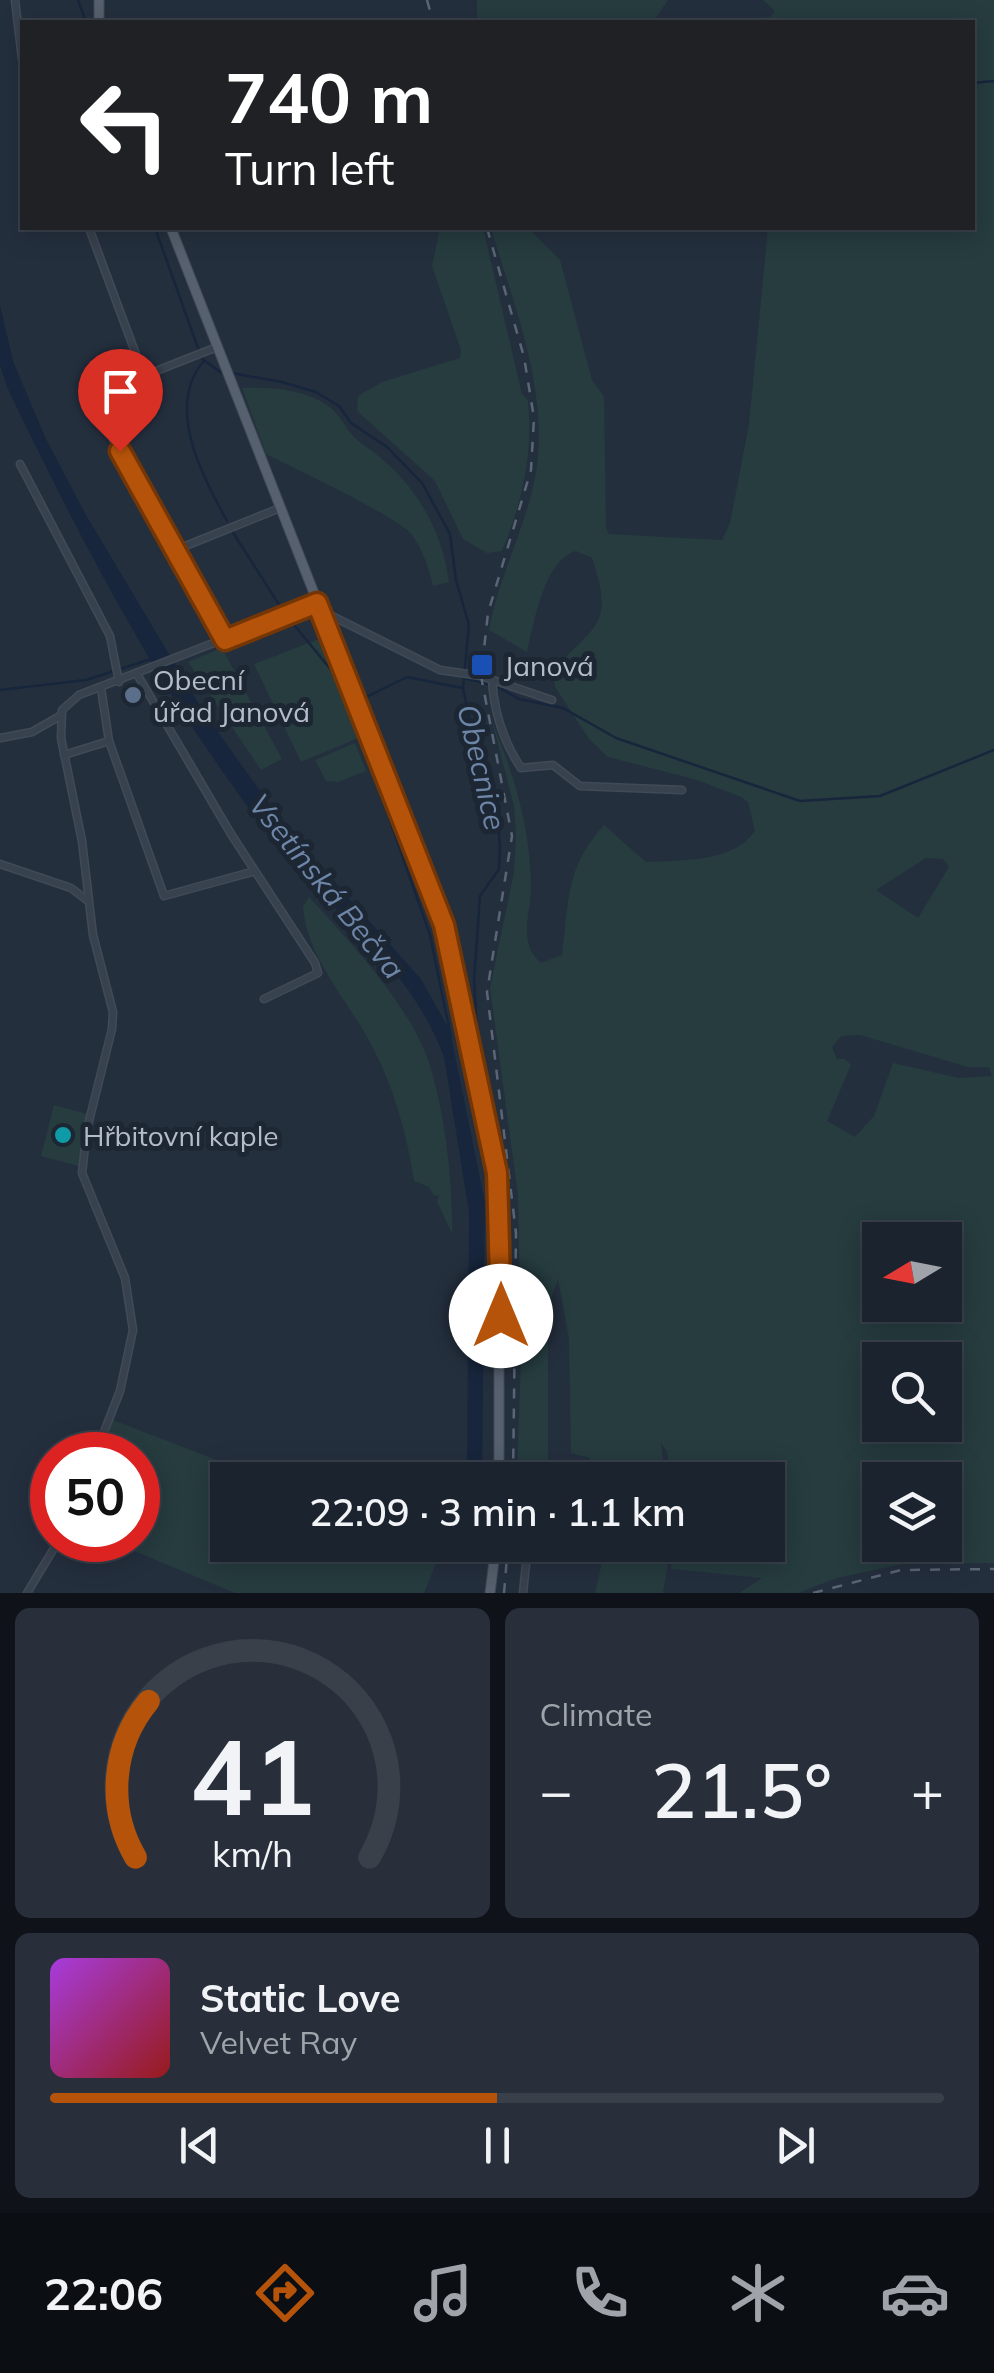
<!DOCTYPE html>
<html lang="en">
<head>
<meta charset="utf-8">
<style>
  :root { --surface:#1b232e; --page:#282f3a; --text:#f1f3f6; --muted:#a0a4aa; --line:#39404a; --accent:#b45309 }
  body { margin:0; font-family:Mulish,sans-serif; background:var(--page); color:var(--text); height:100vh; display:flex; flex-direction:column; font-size:38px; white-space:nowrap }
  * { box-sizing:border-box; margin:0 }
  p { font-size:32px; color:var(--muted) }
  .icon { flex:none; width:55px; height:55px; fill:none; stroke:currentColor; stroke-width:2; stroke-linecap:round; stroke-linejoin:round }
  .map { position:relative; height:1593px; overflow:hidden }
  .panel { display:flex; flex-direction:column; gap:15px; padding:15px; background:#0f1319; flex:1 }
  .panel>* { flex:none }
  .hud { position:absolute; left:20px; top:20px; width:955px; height:210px; border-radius:0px; box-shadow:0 5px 25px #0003,0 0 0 2px var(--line); background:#202124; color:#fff; overflow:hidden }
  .needle { width:65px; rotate:260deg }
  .fabs { position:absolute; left:862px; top:1222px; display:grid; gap:20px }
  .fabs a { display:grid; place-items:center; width:100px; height:100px; border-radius:0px; background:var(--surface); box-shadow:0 5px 25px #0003,0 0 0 2px var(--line); font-size:50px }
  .speed { position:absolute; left:30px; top:1432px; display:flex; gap:20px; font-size:50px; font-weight:700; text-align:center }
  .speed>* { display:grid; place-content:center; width:130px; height:130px; border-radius:50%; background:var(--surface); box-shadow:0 5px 25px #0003,0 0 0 2px var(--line); line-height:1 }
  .speed .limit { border:15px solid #d22; background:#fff; color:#111 }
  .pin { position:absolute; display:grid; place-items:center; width:85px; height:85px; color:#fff; margin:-102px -42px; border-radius:50% 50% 50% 0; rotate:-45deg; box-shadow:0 0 10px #0007 }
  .pin .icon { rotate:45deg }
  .me { position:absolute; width:110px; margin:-55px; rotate:0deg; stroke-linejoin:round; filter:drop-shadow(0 0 8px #0008) }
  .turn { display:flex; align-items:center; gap:35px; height:210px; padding:0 40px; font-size:45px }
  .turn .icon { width:130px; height:130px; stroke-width:2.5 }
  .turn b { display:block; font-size:70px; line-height:85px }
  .big { font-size:75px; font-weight:600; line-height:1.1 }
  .panel .widget { flex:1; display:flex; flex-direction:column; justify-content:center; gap:15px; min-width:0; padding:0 35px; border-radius:15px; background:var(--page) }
  .panel .dial { align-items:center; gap:0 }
  .dial svg { height:260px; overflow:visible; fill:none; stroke:var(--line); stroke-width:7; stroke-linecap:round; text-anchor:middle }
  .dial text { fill:var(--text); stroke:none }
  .song { display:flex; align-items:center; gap:30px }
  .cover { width:120px; height:120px; border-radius:15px; background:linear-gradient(135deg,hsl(280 70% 55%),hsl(0 70% 35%)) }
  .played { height:10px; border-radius:5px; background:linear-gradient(90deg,var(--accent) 50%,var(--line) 50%) }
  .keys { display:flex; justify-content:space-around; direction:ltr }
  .heat { display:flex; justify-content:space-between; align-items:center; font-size:55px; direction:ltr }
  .panel .tiles { flex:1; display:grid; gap:15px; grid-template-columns:1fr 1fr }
  .widget:last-child { grid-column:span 2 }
  .trip { position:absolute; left:210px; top:1462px; width:575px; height:100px; border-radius:0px; background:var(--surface); box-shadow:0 5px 25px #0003,0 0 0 2px var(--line); font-weight:600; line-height:100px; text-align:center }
  .tabs { display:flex; height:160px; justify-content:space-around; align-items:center; background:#0b0e12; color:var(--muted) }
  .tabs .icon { width:70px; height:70px }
  .tabs .active { color:var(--accent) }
  .tabs b { font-size:45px; color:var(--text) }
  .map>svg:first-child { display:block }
  .green { fill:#263c3f; fill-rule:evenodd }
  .water { fill:#17263c }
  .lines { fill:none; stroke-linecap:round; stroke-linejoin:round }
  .stream { stroke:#17263c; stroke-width:2.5 }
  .minor-casing { stroke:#414a57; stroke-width:9 }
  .major-casing { stroke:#414a57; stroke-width:11 }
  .minor { stroke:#38414e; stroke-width:6 }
  .major { stroke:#56606e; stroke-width:9 }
  .rail { stroke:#5a6575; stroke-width:2.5; stroke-dasharray:10 10; stroke-linecap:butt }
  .route-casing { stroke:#753606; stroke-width:25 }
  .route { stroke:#b45309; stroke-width:18 }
  .transit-dot { fill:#1a4fb4; stroke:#1d2633; stroke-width:4 }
  .service-dot { fill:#5c6f8a; stroke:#1d2633; stroke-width:4 }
  .culture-dot { fill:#0f9aa8; stroke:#1d2633; stroke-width:4 }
  .labels { text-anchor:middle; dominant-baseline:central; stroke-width:10; stroke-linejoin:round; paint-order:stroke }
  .poi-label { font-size:28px; fill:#b4bcc9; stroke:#1d2633; text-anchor:start }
  .water-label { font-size:30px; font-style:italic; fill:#6d86a8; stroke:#1d2633 }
</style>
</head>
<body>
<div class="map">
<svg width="994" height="1593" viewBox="0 0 994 1593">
  <rect width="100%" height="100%" fill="#242f3e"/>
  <g class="green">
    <polygon points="477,0 668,0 653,22 477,22"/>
    <path d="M763 0H994V1563L903 1564 837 1578 798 1593H739L762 1578 671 1569 673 1545H768V1480H677L670 1474 667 1451 661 1444 665 1480H590V1458L571 1453 569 1339 558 1279 548 1307V1480H517L521 1355 518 1195 490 988 514 872 516 836 514 806 492 721C514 775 531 829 531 889 530 916 518 943 541 963L562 955C569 901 565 868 604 825L646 862C681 860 733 863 755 831L748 802 741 797 697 780 608 757 589 739 555 687 553 671C593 625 616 628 592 558L576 551C544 560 534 623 527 652L489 630C498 579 523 533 534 483 552 396 515 310 491 228H528L560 260 592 380 604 397 606 528 609 534 722 540 730 523 749 424 768 228H972V22H712L770 17 775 11ZM926 858 943 859 949 867 918 918 876 890ZM860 1035 968 1067H989L992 1076 959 1078 893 1063 874 1116 855 1137 827 1121 851 1065 845 1059H837L832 1047 841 1036ZM880 1240H945V1305H880ZM880 1360H945V1425H880ZM880 1480H945V1545H880Z"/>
    <path d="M440 228H483L522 394 528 400C533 455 523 500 502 551L487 553 463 539 435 481 357 411 358 396 382 382 460 358 461 350 432 266Z"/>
    <path d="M242 388C272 387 306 389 331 408 343 418 348 435 361 443 410 476 441 523 449 582L433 586C429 569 422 548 412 535 401 518 291 467 266 454Z"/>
    <polygon points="319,639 361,737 301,762 254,664"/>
    <polygon points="222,648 282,759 261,770 188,662"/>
    <polygon points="355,743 366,771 338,782 326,781 315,760"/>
    <path d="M309 897C350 942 412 1007 430 1066 445 1115 453 1182 452 1233L437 1202 439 1195 434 1196 429 1187 414 1181C407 1135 394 1087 372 1046 349 1001 307 959 303 907Z"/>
    <polygon points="54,1105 87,1114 78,1166 41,1156"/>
    <polygon points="113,1420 268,1480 228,1480 228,1545 438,1545 435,1566 424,1593 235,1593 108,1540 138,1540 138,1455 97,1455"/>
    <polygon points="606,1545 671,1545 663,1593 595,1593"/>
  </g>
  <path class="water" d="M0 305 13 361 45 437 86 515 203 711 290 833 421 979 450 1031 485 1203 482 1480H467L469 1212 444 1057C408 961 332 915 272 838 165 703 81 542 7 387L0 365Z"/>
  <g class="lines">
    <g class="stream">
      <polyline points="78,0 86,22"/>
      <polyline points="972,83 994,81"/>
      <polyline points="155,228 198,348"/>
      <polyline points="201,358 223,374"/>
      <path d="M203 362C165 407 203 478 227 521"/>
      <polyline points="231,373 282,382 316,392 339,406 351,423 387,447 422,483 450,534 456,580 469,625 463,688 471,728 496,799 500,846 499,869 480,896 474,980 478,1049 474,1050"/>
      <polyline points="232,531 285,614"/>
      <polyline points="290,620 337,677 371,770"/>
      <polyline points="464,678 496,686 519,699 563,708 616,738 800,801 880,796 994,750"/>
      <polyline points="0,690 86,680 154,658"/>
      <polyline points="364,698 407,677 462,688"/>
      <polyline points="376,780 430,935 451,1037"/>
    </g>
    <g class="minor-casing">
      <g id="minor">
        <polyline points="15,0 22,59"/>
        <polyline points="89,228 144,376"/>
        <path d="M217 347 113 388 105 394C90 435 205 592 225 640"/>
        <polyline points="20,464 110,636 119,682"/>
        <polyline points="173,551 280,508"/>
        <polyline points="322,611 440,670 481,676 552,700"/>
        <polyline points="137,674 231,834 315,963 318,973 264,999"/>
        <path d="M492 680C494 712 503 741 521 768L553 765 580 786 682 790"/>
        <polyline points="101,688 109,741 164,896 255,871"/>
        <polyline points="0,738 32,732 60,716"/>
        <polyline points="64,755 109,741"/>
        <polyline points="0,864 71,888 88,901"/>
        <polyline points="95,1455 120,1391 133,1330 125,1278 82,1173 87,1129 112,1029 113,1012 93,935 82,841 61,738 62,710 79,695 317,603"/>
        <polyline points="27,1593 59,1540"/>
        <polyline points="523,1593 528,1545"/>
      </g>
    </g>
    <g class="major-casing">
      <g id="major">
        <polyline points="99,0 99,22"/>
        <polyline points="171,228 444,925 499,1191 499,1480"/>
        <polyline points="490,1593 496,1545"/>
      </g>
    </g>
    <use href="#minor" class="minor"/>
    <use href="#major" class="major"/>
    <g class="rail">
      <polyline points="427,0 433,22"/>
      <polyline points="487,228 524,357 534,418 531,470 488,613 481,676 512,836 487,992 516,1233 513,1480"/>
      <polyline points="504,1593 508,1545"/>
      <polyline points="813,1593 901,1570 994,1569"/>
    </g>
  </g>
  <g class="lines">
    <g class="route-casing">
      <polyline id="route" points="120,451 225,640 317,603 444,925 497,1173 501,1316"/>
    </g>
    <use href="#route" class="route"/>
  </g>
  <rect class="transit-dot" x="470" y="653" width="24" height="24" rx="5"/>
  <circle class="service-dot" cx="133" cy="695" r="10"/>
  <circle class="culture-dot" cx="63" cy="1135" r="10"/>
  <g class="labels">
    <g class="poi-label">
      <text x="504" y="665">Janová</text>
      <text x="153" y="679">Obecní<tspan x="153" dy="32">úřad Janová</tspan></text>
      <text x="83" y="1135">Hřbitovní kaple</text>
    </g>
    <g class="water-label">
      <text transform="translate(482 767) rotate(77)">Obecnice</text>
      <text transform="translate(327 886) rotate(51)">Vsetínská Bečva</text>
    </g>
  </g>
</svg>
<div class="fabs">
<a><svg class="needle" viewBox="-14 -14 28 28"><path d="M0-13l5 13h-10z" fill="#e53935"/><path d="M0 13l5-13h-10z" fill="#a0a4aa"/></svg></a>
<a><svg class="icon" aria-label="search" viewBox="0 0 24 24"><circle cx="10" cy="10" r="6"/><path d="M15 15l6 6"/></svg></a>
<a><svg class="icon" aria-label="layers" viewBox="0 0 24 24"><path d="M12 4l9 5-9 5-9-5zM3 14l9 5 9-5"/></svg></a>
</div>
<div class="speed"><div class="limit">50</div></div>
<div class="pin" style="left:120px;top:451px;background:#d93025"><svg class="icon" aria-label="arrive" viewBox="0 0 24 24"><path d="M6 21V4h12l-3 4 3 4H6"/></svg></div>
<svg class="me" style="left:501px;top:1316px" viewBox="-20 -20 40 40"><circle r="19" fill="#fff"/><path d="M0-13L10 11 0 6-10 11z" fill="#b45309"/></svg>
<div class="trip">22:09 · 3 min · 1.1 km</div>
<div class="hud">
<div class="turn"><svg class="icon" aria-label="left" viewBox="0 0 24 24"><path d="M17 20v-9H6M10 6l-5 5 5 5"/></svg><div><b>740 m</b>Turn left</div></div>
</div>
</div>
<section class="panel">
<div class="tiles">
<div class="widget dial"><svg viewBox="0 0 100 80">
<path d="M14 69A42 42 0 1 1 86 69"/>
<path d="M14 69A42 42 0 0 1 18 21" stroke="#b45309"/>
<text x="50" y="56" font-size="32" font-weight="700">41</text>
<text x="50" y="72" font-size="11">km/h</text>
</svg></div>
<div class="widget"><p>Climate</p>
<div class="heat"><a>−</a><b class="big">21.5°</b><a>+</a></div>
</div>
<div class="widget">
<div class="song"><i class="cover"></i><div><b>Static Love</b><p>Velvet Ray</p></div></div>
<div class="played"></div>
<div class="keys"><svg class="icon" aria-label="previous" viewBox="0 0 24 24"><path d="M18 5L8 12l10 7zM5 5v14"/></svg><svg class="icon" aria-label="pause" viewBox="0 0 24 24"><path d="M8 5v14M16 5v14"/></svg><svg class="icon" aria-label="next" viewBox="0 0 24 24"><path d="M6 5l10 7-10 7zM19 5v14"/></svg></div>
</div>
</div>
</section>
<nav class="tabs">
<b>22:06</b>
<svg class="icon active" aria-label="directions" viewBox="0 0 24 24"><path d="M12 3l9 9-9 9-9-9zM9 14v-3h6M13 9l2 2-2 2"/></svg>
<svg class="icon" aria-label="music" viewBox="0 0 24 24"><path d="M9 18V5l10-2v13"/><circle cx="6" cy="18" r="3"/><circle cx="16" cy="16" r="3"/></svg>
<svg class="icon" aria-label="phone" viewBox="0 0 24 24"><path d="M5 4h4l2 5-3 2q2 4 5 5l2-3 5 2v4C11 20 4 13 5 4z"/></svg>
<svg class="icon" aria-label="climate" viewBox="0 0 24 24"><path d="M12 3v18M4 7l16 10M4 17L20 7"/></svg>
<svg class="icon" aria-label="car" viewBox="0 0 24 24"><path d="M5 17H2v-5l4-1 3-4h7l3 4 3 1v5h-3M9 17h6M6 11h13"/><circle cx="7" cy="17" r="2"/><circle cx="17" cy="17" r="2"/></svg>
</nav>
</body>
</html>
